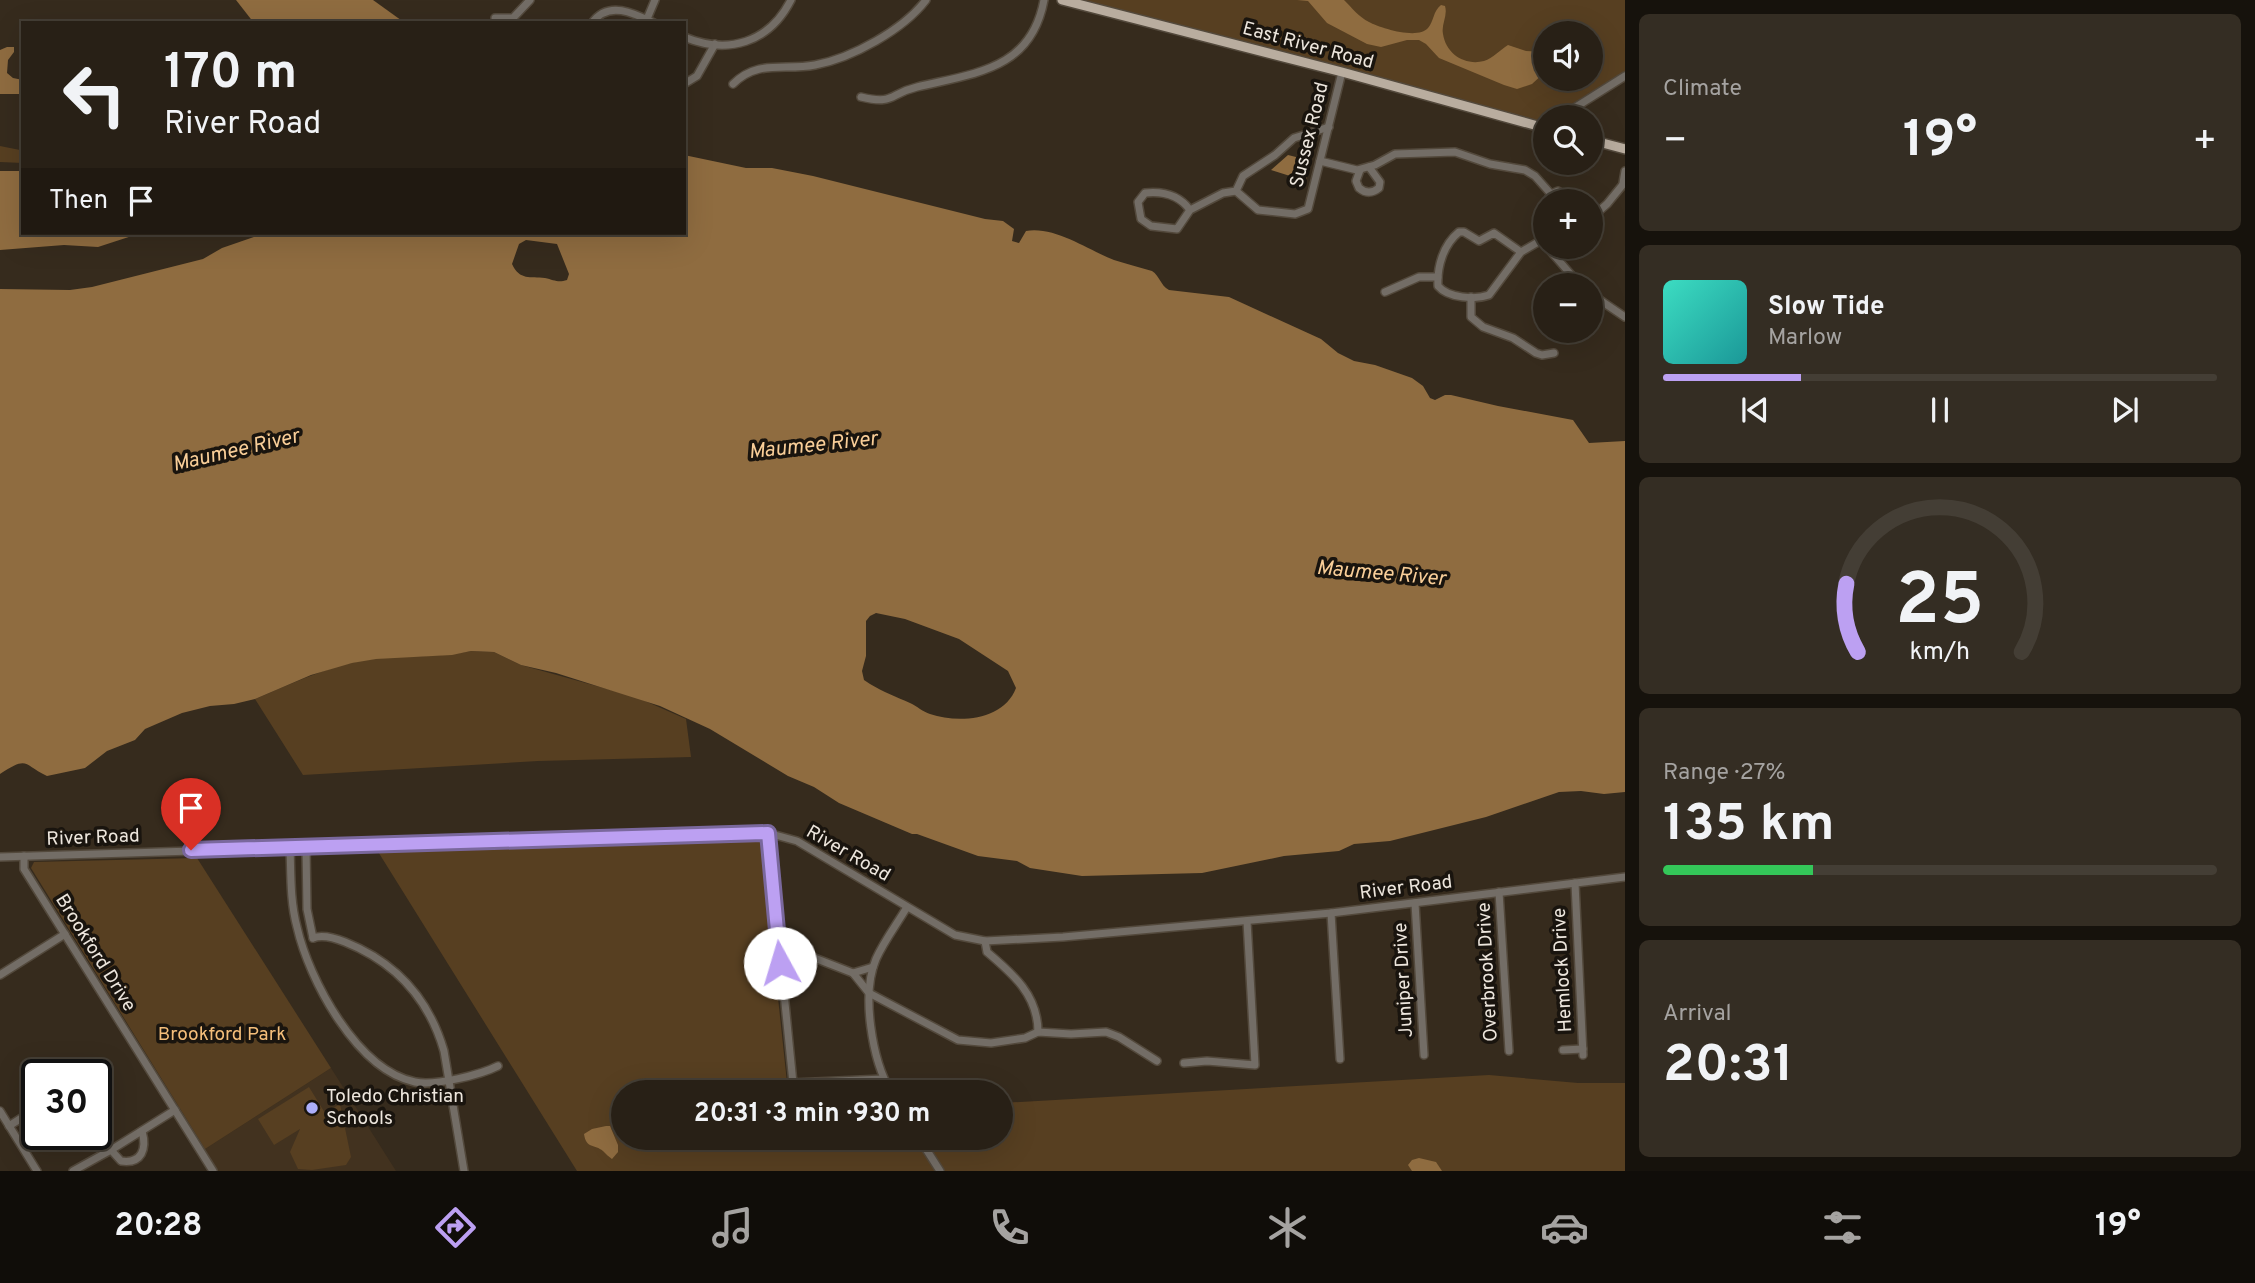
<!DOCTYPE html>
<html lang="en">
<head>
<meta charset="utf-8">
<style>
  :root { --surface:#282016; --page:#342d23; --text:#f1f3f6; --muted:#a5a3a1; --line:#443e35; --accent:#bca0f2 }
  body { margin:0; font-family:Overpass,sans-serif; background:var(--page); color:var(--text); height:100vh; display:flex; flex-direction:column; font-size:26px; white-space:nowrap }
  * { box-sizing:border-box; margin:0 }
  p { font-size:23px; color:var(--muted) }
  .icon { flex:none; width:38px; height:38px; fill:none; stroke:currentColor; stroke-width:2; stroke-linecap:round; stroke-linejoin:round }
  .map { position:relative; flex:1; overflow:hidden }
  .drawer { display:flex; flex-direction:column; gap:14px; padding:14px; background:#16120c; width:630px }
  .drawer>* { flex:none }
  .banner { position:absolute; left:21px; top:21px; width:665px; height:214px; border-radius:0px; box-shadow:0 7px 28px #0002,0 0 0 2px var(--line); background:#282016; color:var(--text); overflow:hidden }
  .controls { position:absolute; left:1533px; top:21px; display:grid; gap:14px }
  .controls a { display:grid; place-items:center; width:70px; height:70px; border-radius:50%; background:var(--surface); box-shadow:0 7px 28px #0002,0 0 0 2px var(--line); font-size:35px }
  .speed { position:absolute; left:21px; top:1059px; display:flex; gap:14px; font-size:35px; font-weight:700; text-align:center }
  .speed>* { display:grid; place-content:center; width:91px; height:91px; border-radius:50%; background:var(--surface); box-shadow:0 7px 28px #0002,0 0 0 2px var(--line); line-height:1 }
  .speed .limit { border:4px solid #111; border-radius:10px; background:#fff; color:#111 }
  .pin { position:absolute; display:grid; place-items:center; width:60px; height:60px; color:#fff; margin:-72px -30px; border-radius:50% 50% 50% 0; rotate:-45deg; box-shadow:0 0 7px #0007 }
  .pin .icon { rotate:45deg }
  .me { position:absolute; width:77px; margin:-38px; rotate:354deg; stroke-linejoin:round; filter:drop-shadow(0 0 5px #0008) }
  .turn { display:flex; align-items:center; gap:24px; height:147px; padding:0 28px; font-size:32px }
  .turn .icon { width:91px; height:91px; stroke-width:2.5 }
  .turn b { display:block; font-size:49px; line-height:60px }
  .then { display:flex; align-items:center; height:66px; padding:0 28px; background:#0003; gap:14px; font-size:26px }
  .big { font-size:52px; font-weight:700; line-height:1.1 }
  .drawer .tile { flex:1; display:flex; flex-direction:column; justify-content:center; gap:10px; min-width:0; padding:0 24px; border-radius:10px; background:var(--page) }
  .drawer .dial { align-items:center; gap:0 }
  .dial svg { height:182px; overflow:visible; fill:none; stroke:var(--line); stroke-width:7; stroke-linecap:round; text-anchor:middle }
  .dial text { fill:var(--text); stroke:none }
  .song { display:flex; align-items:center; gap:21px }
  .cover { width:84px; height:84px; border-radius:10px; background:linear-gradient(135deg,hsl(170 70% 55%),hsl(180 70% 35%)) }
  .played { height:7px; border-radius:4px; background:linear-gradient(90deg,var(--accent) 25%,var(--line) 25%) }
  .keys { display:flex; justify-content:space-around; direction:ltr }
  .heat { display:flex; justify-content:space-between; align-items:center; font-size:38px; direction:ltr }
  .charge { height:10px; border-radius:5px; background:linear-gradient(90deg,#34c759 27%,var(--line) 0) }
  .trip { position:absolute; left:611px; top:1080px; width:402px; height:70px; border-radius:35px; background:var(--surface); box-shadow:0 7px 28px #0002,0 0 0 2px var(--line); font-weight:700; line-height:70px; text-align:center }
  .dock { display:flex; height:112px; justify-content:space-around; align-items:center; background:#100d09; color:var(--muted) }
  .dock .icon { width:49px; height:49px }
  .dock .on { color:var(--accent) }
  .dock b { font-size:32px; color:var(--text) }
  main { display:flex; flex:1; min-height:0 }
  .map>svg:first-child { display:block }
  .built { fill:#42321f }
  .green { fill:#573f21; fill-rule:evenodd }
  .water { fill:#8f6c40; fill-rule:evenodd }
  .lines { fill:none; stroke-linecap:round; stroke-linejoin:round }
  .minor-casing { stroke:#53493c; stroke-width:10 }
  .major-casing { stroke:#53493c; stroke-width:12 }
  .minor { stroke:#736d66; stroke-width:7 }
  .major { stroke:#b9ad9f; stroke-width:9 }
  .route-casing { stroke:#7a689d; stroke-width:18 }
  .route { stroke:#bca0f2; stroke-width:12 }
  .poi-dot { fill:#acaffb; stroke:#19140e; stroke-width:2.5 }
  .labels { text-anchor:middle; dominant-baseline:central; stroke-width:7; stroke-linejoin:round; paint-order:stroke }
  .street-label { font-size:19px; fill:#ede6dd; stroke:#19140e }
  .park-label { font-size:19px; fill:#f4be7a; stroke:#19140e }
  .poi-label { font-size:19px; fill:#ede6dd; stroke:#19140e; text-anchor:start }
  .water-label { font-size:21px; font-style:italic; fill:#f9ce98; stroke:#19140e }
</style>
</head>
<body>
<main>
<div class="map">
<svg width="1625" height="1171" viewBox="0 0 1625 1171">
  <rect width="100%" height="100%" fill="#362b1d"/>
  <polygon class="built" points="331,1068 396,1171 218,1171 205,1149"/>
  <g class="green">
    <path d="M1083 0H1625V71L1551 117H1545L1544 122ZM1545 33H1591V79H1545Z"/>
    <polygon points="0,146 20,150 23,163 0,162"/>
    <path d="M471 651 494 652 521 665 636 697 686 719 691 757 538 761 303 775 255 699C293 683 332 664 373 659 406 655 439 658 471 651Z"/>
    <polygon points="761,837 788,1092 623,1092 623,1138 1001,1138 1001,1103 1489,1075 1578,1083 1625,1083 1625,1171 577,1171 377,850"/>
    <polygon points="197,858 331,1068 205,1149 31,868 34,862"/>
    <polygon points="309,1087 325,1113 340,1104 351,1157 346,1165 312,1170 298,1169 290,1152 300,1129 274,1145 258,1119"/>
  </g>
  <g class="water">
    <polygon points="236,0 373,0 405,23 254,23"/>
    <path d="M1297 0H1344C1352 8 1359 17 1369 22 1380 28 1418 40 1428 28 1434 21 1433 11 1441 5L1445 6C1448 16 1441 24 1443 34 1446 54 1465 66 1484 61 1493 58 1500 50 1508 45L1526 51 1545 52V72L1532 84 1517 89 1504 85 1439 58 1426 44 1419 40H1407L1381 47 1367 44 1327 23 1308 1Z"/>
    <polygon points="7,47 14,47 14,52 8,60 7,73 13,78 23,80 23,94 0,94 0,50"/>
    <path d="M684 155 746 168H772L813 176 985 219 1003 221 1014 229 1012 241 1019 243 1026 231C1055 226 1088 250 1114 260 1126 264 1139 267 1152 271 1160 276 1160 285 1169 290L1229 297 1321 339 1338 353 1354 361 1375 365 1412 378 1423 386 1430 398 1435 400 1445 395H1451L1498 406 1573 420 1589 443 1625 441V792L1604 794 1581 791 1559 792 1486 817 1390 841 1354 844 1339 851 1284 856 1202 873 1082 876 1030 868 1017 861 978 856 917 834H912L839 803 814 787 788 776 710 729 660 706 556 673 521 665 494 652 471 651 452 655 376 659 352 663 311 675 255 699 234 704 210 706 182 713 145 729 135 740 107 751 85 768 47 776C23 765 29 755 0 774V289L70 290 92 287 203 259 222 248 265 233H684ZM526 240 557 244 569 274 567 280C558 283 554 280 545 278 530 276 520 281 512 264L519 244ZM876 613 905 619 959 639 1008 671 1016 688C1004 720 959 724 930 714 923 712 917 706 910 703 897 697 883 692 870 684L864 680 862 671 866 656V621L870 616Z"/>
    <polygon points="1288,155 1296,157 1301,164 1309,166 1306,181 1271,170"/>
    <polygon points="0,171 23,171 23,233 141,233 98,247 64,245 0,250"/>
    <path d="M606 1126H610L618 1145V1152L612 1159C609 1157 606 1154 603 1151 595 1144 586 1149 584 1134L592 1129Z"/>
    <polygon points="1419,1158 1436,1162 1442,1171 1412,1171 1408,1165 1412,1160"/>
  </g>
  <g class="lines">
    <g class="minor-casing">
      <g id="minor">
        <polyline points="495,18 513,18 530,0"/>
        <polyline points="647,19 655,0"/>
        <path d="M592 23C608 0 634 13 654 23"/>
        <path d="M684 37C728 55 769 43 791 0"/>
        <polyline points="684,84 697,76 715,44"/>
        <path d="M733 84C758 59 784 71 815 65 852 58 903 30 926 0"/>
        <path d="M861 97C895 105 888 94 917 87 975 73 1031 70 1044 0"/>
        <polyline points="1560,117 1625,76"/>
        <polyline points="1320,161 1357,170 1375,165 1395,154 1455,152 1490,164 1525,170 1535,176 1551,194"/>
        <path d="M1360 170 1356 181 1359 188C1366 194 1373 193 1379 188L1380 182 1369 167"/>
        <polyline points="1623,183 1625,171"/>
        <polyline points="1236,191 1258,210 1295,214 1308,209 1342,72"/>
        <polyline points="1547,201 1551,194 1558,191 1565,195 1567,201"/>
        <path d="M1190 210 1177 229 1151 226 1141 219 1138 202 1145 193C1164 191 1179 195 1190 210L1223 193 1236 191 1243 176 1275 155 1294 138 1329 127"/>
        <polyline points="1591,218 1607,204 1625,182"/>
        <polyline points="1547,247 1580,285"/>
        <path d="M1521 252 1494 233 1479 241 1464 232H1459C1443 245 1437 267 1438 286 1448 298 1475 300 1489 295L1521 252 1545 238"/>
        <polyline points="1385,292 1419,277 1438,277"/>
        <polyline points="1591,294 1625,317"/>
        <polyline points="1471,297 1471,317 1483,327 1513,338 1536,353 1542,355 1554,353"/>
        <polyline points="768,833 793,1083 883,1079"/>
        <path d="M290 847C291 874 290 901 297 927 309 980 357 1070 415 1082 435 1086 480 1075 498 1066"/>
        <polyline points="306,847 307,909 313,938"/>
        <polyline points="24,856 24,869 213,1171"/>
        <polyline points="0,857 768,833 797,841 955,935 985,941 1063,937 1331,913 1625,877"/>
        <polyline points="1575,883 1583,1055"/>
        <polyline points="1499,892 1509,1051"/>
        <polyline points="1415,903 1424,1055"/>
        <polyline points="1331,913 1340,1059"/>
        <polyline points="776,928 787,942 799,952 853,973 869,993 958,1040 991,1043 1025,1038 1038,1032 1071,1034 1106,1032 1119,1037 1157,1061"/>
        <path d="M313 938C323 934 335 938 345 942 395 962 429 999 444 1051L464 1171"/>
        <path d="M985 941 987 952C1013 974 1038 995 1038 1032"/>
        <polyline points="780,963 787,955 799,952"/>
        <polyline points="853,973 873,967"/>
        <polyline points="0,975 65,934"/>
        <polyline points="1563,1050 1583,1049"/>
        <polyline points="1184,1063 1207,1061 1255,1065 1247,921"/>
        <path d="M891 1092C872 1060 861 994 876 959 884 941 897 924 907 907"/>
        <polyline points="0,1111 37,1171"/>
        <polyline points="9,1126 37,1108"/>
        <polyline points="919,1138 940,1171"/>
        <path d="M111 1150 121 1161C142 1164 147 1149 142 1131"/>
        <polyline points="73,1171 111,1150 175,1110"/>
      </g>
    </g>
    <g class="major-casing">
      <g id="major">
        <polyline points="1062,0 1342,72 1545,128"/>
        <polyline points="1591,140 1625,149"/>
      </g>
    </g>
    <use href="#minor" class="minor"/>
    <use href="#major" class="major"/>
  </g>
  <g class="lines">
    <g class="route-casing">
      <polyline id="route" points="191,850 768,833 780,963"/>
    </g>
    <use href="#route" class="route"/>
  </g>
  <circle class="poi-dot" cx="312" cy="1108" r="7"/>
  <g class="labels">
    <g class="street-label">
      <text transform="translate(1308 46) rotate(15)">East River Road</text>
      <text transform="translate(1310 135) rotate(-76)">Sussex Road</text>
      <text transform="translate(93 838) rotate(-2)">River Road</text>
      <text transform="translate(848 854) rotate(30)">River Road</text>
      <text transform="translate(1406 888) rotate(-7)">River Road</text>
      <text transform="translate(95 953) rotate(58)">Brookford Drive</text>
      <text transform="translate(1563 970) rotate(-93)">Hemlock Drive</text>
      <text transform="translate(1488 972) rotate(-93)">Overbrook Drive</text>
      <text transform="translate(1404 980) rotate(-93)">Juniper Drive</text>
    </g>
    <g class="park-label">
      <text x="222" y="1035">Brookford Park</text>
    </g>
    <g class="poi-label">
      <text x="326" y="1097">Toledo Christian<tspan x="326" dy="22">Schools</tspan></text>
    </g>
    <g class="water-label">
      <text transform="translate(813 446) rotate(-6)">Maumee River</text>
      <text transform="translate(236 451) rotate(-13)">Maumee River</text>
      <text transform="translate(1381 574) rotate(5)">Maumee River</text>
    </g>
  </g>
</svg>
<div class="controls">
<a><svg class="icon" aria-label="sound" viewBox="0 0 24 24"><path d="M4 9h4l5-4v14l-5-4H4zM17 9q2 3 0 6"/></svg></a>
<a><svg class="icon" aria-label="search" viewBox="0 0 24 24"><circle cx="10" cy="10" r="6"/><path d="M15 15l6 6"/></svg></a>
<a>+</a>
<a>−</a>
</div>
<div class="speed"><div class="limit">30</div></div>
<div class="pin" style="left:191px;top:850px;background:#d93025"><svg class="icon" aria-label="arrive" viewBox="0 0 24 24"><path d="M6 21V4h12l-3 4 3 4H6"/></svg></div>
<svg class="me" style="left:780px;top:963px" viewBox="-20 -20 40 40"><circle r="19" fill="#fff"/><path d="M0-13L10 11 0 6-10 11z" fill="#bca0f2"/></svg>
<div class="trip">20:31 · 3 min · 930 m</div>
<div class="banner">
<div class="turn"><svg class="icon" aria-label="left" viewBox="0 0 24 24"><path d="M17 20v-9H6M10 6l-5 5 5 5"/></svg><div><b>170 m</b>River Road</div></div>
<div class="then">Then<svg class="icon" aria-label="arrive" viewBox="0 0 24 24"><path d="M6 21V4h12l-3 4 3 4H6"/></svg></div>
</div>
</div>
<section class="drawer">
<div class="tile"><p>Climate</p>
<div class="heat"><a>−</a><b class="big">19°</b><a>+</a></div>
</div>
<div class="tile">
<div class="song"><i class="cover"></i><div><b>Slow Tide</b><p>Marlow</p></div></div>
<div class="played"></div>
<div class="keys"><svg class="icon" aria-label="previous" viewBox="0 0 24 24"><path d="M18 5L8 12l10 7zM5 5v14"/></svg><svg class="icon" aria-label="pause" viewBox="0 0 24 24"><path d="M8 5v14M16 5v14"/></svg><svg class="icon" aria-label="next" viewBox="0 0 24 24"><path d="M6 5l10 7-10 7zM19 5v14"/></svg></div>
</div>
<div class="tile dial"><svg viewBox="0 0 100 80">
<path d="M14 69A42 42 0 1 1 86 69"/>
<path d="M14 69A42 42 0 0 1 9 39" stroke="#bca0f2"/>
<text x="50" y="56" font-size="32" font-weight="700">25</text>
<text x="50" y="72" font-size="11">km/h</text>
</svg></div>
<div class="tile"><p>Range · 27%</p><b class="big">135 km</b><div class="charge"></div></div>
<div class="tile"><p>Arrival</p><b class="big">20:31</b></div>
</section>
</main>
<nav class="dock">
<b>20:28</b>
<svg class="icon on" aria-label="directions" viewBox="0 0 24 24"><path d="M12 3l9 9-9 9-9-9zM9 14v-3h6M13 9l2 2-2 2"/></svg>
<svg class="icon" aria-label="music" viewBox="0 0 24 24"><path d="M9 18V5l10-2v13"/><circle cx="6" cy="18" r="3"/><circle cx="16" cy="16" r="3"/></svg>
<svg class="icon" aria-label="phone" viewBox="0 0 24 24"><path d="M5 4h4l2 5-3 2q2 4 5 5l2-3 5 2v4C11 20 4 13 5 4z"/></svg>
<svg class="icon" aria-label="climate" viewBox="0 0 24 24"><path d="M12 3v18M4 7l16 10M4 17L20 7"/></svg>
<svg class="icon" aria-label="car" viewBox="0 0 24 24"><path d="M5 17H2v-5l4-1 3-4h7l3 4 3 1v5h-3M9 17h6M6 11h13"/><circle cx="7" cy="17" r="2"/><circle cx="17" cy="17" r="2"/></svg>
<svg class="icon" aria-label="filters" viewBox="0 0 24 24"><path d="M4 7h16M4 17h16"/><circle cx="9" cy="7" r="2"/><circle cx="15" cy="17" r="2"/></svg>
<b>19°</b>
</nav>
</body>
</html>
